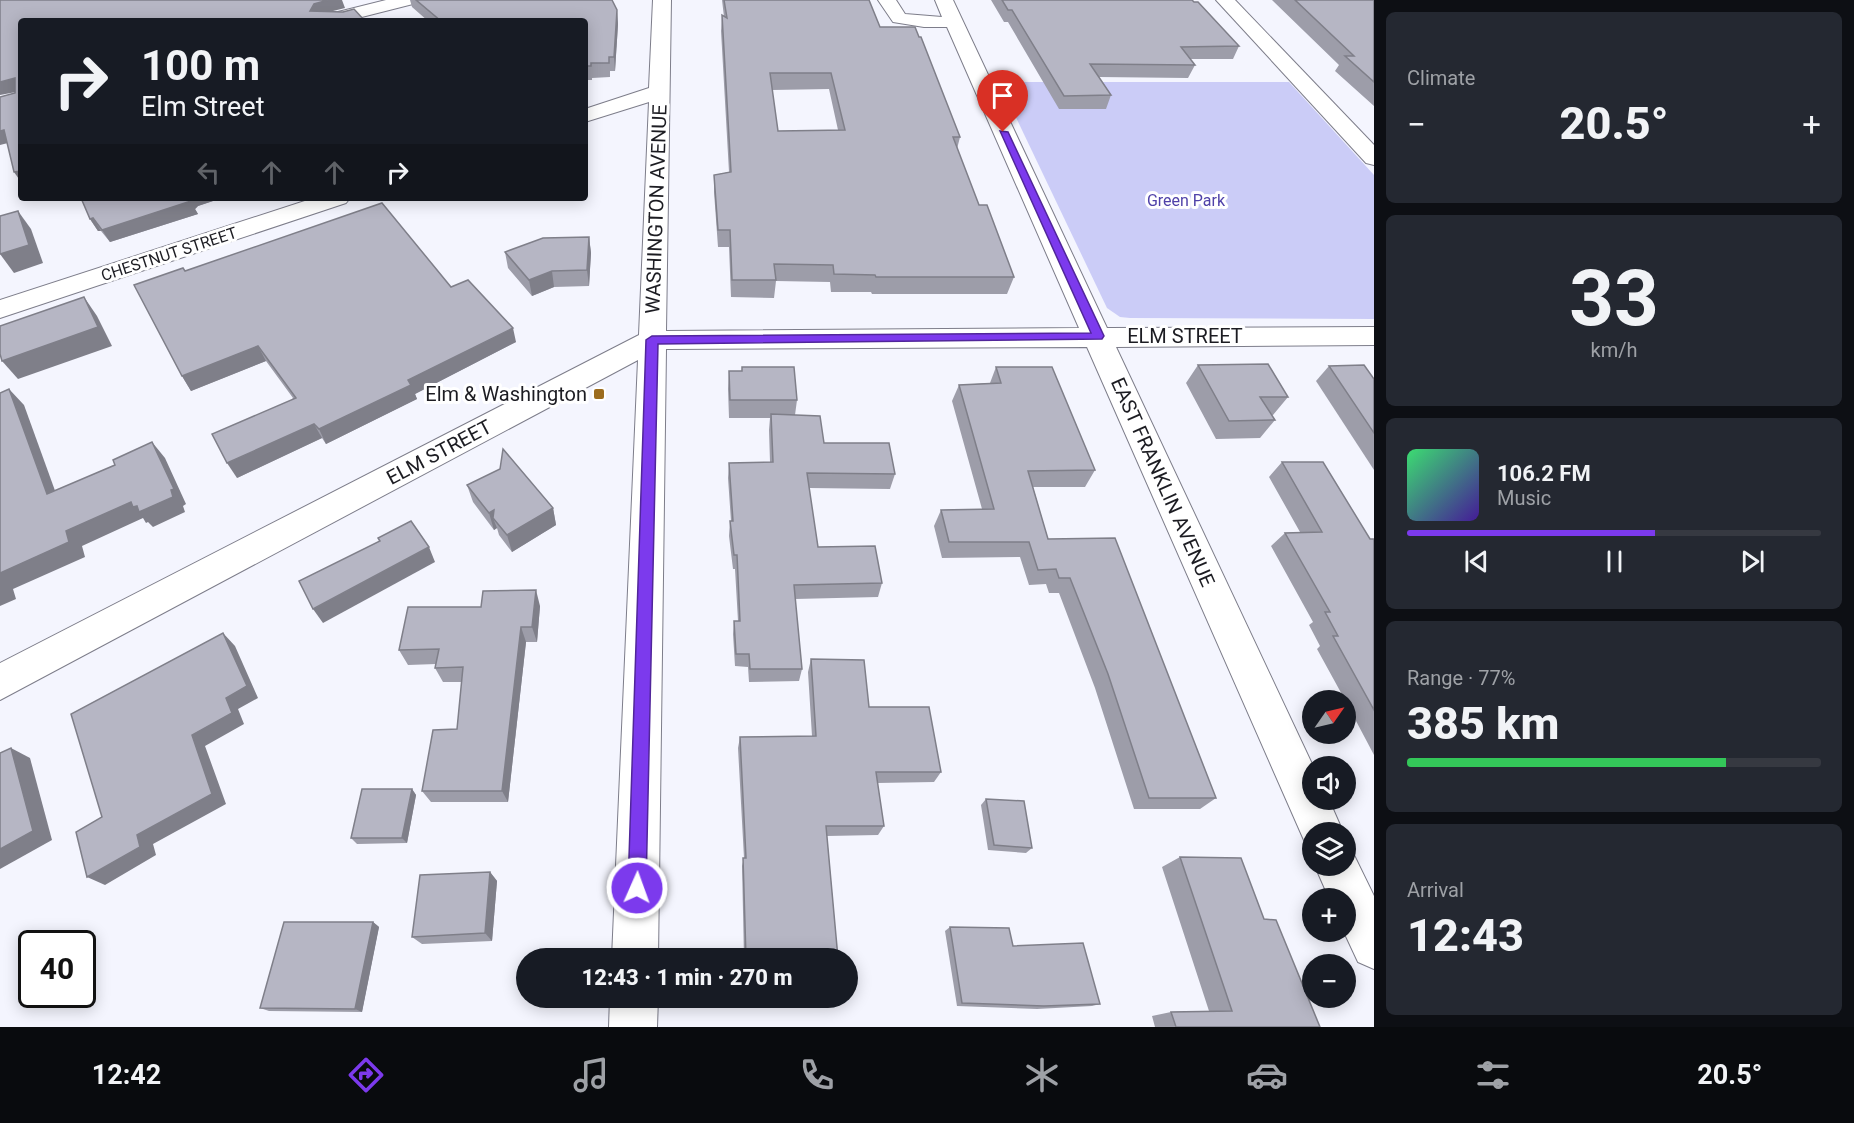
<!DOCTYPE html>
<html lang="en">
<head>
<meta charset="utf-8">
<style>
  :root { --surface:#171b24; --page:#242831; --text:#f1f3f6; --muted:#9ea1a6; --line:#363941; --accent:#7c3aed }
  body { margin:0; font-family:Roboto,sans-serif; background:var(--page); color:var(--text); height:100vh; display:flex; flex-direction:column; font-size:22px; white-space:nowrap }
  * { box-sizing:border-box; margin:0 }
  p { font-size:20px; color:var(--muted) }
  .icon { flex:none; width:33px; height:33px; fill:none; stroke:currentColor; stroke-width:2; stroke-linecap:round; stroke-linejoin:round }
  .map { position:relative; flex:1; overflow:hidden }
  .details { display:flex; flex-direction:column; gap:12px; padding:12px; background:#0d0f14; width:480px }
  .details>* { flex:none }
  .hud { position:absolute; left:18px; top:18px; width:570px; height:183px; border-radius:6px; box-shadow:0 3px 15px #0003; background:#171b24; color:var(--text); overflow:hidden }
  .needle { width:39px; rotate:56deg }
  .tools { position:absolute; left:1302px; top:690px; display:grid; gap:12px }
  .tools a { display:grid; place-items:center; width:54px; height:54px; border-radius:50%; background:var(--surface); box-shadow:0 3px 15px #0003; font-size:30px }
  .speed { position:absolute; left:18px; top:930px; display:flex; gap:12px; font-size:30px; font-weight:700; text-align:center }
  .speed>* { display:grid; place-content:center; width:78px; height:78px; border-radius:50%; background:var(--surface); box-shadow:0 3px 15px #0003; line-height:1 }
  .speed .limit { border:3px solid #111; border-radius:9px; background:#fff; color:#111 }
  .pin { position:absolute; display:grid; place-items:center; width:51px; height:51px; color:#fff; margin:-62px -26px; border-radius:50% 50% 50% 0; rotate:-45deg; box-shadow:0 0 6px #0007 }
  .pin .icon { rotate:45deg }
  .me { position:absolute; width:66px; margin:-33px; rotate:2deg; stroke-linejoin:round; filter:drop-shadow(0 0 4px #0008) }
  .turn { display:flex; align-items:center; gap:21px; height:126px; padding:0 24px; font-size:27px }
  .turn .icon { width:78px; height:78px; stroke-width:2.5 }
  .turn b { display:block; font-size:42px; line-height:51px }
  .lanes { display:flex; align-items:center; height:57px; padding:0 24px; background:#0003; justify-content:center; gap:30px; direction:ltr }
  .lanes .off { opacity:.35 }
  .big { font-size:45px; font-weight:800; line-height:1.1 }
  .details .tile { flex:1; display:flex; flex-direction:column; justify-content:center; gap:9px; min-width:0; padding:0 21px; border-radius:9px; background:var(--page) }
  .details .dial { align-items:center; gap:0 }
  .dial b { font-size:78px; line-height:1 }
  .song { display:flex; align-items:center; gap:18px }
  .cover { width:72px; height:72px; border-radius:9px; background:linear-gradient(135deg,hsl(140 70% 55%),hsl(260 70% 35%)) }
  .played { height:6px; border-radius:3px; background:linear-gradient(90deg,var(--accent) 60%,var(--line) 60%) }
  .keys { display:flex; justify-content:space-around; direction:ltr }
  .heat { display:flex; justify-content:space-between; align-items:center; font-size:33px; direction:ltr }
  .charge { height:9px; border-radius:4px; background:linear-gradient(90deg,#34c759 77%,var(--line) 0) }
  .trip { position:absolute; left:516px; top:948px; width:342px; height:60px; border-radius:30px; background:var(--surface); box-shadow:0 3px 15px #0003; font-weight:800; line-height:60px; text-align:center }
  .tab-bar { display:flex; height:96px; justify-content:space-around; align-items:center; background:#090b0e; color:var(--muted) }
  .tab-bar .icon { width:42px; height:42px }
  .tab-bar .active { color:var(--accent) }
  .tab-bar b { font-size:27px; color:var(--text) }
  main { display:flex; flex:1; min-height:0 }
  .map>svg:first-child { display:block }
  .green { fill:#cbccf7 }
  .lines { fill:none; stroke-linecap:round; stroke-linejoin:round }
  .minor-casing { stroke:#7d7d8a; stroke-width:2 }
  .minor { fill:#fff; fill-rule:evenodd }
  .wall { fill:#9d9da9; fill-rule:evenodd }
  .shaded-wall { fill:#7f7f89 }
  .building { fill:#b6b6c4; stroke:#7f7f89; stroke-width:1.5; fill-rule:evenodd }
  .route { fill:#7c3aed; stroke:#51269a; stroke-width:1.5 }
  .poi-dot { fill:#9c6c1e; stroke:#fff; stroke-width:2 }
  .labels { text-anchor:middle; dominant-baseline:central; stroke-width:6; stroke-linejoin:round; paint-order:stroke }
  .far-park-label { font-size:16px; fill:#5042a9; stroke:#fff }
  .far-street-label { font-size:16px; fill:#1c1c22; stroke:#fff }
  .street-label { font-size:20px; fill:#1c1c22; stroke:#fff }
  .poi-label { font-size:20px; fill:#1c1c22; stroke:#fff; text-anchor:end }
</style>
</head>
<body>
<main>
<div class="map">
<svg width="1374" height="1027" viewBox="0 0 1374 1027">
  <rect width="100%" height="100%" fill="#f4f5fe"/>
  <polygon class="green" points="999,82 1289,82 1374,175 1374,319 1130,318 1120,317 1107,308"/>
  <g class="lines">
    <g class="minor-casing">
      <g id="minor">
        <polygon points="386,0 416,0 413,4 346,21 315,21 318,17"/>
        <polygon points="653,0 671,0 666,331 1079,328 947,27 924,27 893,22 878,0 896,0 905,14 942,17 935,0 953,0 1107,328 1374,327 1374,345 1116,347 1313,766 1312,800 1329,800 1343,832 1312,832 1312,849 1307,847 1087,347 666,349 658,958 612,958 638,360 0,700 0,663 639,335 649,102 585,122 585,109 649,88"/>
        <polygon points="1216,0 1235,0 1374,145 1374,165 1366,163"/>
        <polygon points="314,198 350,198 346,203 0,318 0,300"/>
        <polygon points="1346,848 1352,851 1374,896 1374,969 1358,962 1344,932 1346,898 1329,898 1315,866 1346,866"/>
        <polygon points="610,998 658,998 657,1027 609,1027"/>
      </g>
    </g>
    <use href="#minor" class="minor"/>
  </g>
  <g class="wall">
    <polygon points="410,0 612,0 617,10 618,24 615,71 610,71 610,77 592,78 592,80 585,80 585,21 428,21 412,7"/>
    <path d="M722 0H869L880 27 960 137 957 149 979 205 1014 277 1007 294H872L871 292H831L830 282 776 281 774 298 731 297 729 247H718L714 192V175L729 172 721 31 722 15 724 17ZM829 89 838 130 778 131 772 90Z"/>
    <polygon points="991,0 1192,0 1239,46 1233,59 1190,59 1195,65 1188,78 1099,77 1111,95 1106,109 1059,109 1008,22 1004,22"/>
    <polygon points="1272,0 1374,0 1374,106 1335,71 1339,65"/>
    <polygon points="81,198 222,198 198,206 195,209 198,214 110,242 101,231 98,231 90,219"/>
    <polygon points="589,237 591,253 589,286 554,287 532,296 508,268 505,252"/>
    <polygon points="185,271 451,287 516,342 415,394 417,399 326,444 322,438 237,478 293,398 266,361 191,391 182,376"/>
    <polygon points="1198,365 1288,397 1273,415 1271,415 1275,420 1260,438 1216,439 1186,383"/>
    <polygon points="1329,366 1374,379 1374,470 1316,381"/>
    <polygon points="996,367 1095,470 1085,487 1033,487 1048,539 1216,798 1200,809 1134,809 1095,688 1059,593 1049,593 1046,584 1029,585 1020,557 942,558 934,526 941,510 982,509 952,401 959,385 990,383"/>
    <polygon points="729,371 797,400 795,415 824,443 895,474 890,489 809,488 818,547 882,583 878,597 795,599 802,669 799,681 749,682 748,667 735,666 733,634 734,621 738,621 735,569 733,569 729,536 730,521 731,521 728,478 729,463 770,462 769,430 770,418 729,418 728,389"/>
    <polygon points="1282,462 1370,539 1374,539 1374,755 1346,702 1346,700 1345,700 1317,649 1320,646 1309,625 1313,622 1271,546 1285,533 1300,532 1269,477"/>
    <polygon points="467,485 553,508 556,525 512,552 499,535 497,528 494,530 473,502"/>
    <polygon points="540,606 537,642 526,642 508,802 431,802 422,791 457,729 462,682 443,682 435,668 436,664 408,665 399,650"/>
    <polygon points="811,659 869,707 941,772 934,782 877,783 884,826 878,835 827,836 838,958 744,958 742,866 744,858 738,748 740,737 812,736 808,672"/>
    <polygon points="412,789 416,795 407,843 357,844 351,838"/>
    <polygon points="986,799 1032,848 1026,853 988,850 981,805"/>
    <polygon points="1180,857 1264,919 1320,1027 1155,1027 1152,1016 1171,1012 1209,1011 1162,867"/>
    <polygon points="490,872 497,881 492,941 422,944 412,937"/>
    <polygon points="373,922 379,927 362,1012 269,1011 260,1008"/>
    <polygon points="950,927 1013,946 1100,1004 1092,1006 1037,1009 957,1006 945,931"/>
  </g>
  <g class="shaded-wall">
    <polygon points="328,0 342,0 345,8 317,15 310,11 314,4"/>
    <polygon points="617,10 618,24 615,71 614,57"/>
    <polygon points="15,78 21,91 0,95 0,82"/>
    <polygon points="4,130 12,142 0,145 0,131"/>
    <polygon points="21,171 21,182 14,172"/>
    <polygon points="189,198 222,198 198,206 195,209 198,214 110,242 102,230"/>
    <polygon points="18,211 31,229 43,263 14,273 0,254"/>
    <polygon points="93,218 101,231 98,231 90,219"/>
    <polygon points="589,237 591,253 589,286 587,270"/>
    <polygon points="552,271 554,287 532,296 529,280"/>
    <polygon points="84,297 97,316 112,346 18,379 2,361"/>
    <polygon points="513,328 516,342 415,394 417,399 326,444 319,429 408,380"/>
    <polygon points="258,346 266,361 191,391 182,376"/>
    <polygon points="9,389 24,405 62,510 47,494"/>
    <polygon points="314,424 322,438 237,478 227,463"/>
    <polygon points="152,442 165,458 186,504 183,506 185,512 153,527 148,522 146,523 143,518 82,546 85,557 13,589 16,599 0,606 0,573 66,531"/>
    <polygon points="553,508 556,525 512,552 507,535"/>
    <polygon points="494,510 493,518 497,528 494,530 489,513"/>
    <polygon points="429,547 435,562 323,623 313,609"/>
    <polygon points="536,590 540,606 537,642 532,627"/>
    <polygon points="521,627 526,642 508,802 502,791"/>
    <polygon points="223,633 235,646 258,698 238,709 244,724 205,746 226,804 153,844 156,855 105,885 87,877 137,835 192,735 226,698"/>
    <polygon points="11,748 30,758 52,840 0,869 0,849"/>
    <polygon points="412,789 416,795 407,843 402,838"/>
    <polygon points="490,872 497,881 492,941 485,933"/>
    <polygon points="373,922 379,927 362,1012 355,1009"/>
  </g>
  <g class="building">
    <polygon points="0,0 328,0 314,4 310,11 343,12 354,9 365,21 21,21 21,171 14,172 4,130 0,131 0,97 15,93 15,78 0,82"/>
    <polygon points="416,0 612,0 617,10 614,57 609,57 609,63 591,63 591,66 585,66 585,21 441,21"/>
    <path d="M724 0H869L880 27H915L919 37H921L960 137H953L979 205H987L1014 277H876L875 275 834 274 833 265 774 264 776 280H732L730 230H718L714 175 731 172 722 15 727 18ZM770 73H831L845 130 778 131Z"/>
    <polygon points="1002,0 1192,0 1194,2 1198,2 1239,46 1181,47 1195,65 1090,64 1111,95 1064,96 1012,10 1008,10"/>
    <polygon points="1295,0 1374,0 1374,82 1345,56 1354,56"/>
    <polygon points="81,198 189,198 191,201 102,230 93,218 90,219"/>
    <polygon points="382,203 451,287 468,280 513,328 408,380 411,385 319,429 314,424 227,463 212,434 296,398 258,346 182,376 134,285 183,268 185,271"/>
    <polygon points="18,211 29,245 0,254 0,216"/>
    <polygon points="589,237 587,270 552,271 529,280 505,252 543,238"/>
    <polygon points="84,297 98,327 2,361 0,354 0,326"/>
    <polygon points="1268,364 1288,397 1260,397 1275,420 1229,421 1198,365"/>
    <polygon points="1364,365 1374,379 1374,433 1329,366"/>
    <polygon points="742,367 794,367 797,400 730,400 729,371 742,371"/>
    <polygon points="996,367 1052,367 1095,470 1028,471 1048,539 1115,538 1216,798 1149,798 1108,674 1070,578 1059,578 1056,569 1038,570 1029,542 949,542 941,510 994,509 959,385 1001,383"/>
    <polygon points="9,389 47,494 115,465 113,460 152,442 174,489 171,490 173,497 139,512 137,506 133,507 131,502 66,531 69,542 0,573 0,393"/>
    <polygon points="771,414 820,416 824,443 889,443 895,474 807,473 818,547 875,546 882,583 794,585 802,669 750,669 749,654 736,654 734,621 740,621 737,555 734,555 730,521 733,521 729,463 773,462"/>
    <polygon points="503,449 553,508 507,535 493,518 494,510 489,513 467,485 500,469"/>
    <polygon points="1282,462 1323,462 1370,539 1374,539 1374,710 1333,636 1338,636 1325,612 1330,612 1285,533 1322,532"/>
    <polygon points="411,521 429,547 313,609 299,581 380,541 378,538"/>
    <polygon points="536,590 532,627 521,627 502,791 422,791 433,730 457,729 463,667 435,668 439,649 399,650 408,607 481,607 483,591"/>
    <polygon points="223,633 247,686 226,698 232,713 192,735 212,794 137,835 140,847 87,877 76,832 102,817 71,714"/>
    <polygon points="811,659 864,660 869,707 929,707 941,772 876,772 884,826 826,826 838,958 746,958 743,858 746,858 740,737 816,736"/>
    <polygon points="11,748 33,831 0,849 0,753"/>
    <polygon points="362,789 412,789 402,838 351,838"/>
    <polygon points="986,799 1024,801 1032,848 994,845"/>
    <polygon points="1180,857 1241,858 1264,919 1276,920 1320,1027 1176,1027 1171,1012 1232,1011"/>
    <polygon points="490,872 485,933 412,937 420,875"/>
    <polygon points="284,922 373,922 355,1009 260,1008"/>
    <polygon points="950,927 1009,928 1013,946 1083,943 1100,1004 1044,1006 962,1003"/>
  </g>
  <polygon class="route" points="1000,131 1008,132 1104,336 1102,339 658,344 646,888 643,895 637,898 630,895 628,888 646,340 652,336 1091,333"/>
  <rect class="poi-dot" x="593" y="388" width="12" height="12" rx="3"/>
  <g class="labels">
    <g class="far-park-label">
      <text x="1186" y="200">Green Park</text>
    </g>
    <g class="far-street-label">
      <text transform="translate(169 254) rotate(-18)">CHESTNUT STREET</text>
    </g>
    <g class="street-label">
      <text transform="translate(656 209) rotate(-88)">WASHINGTON AVENUE</text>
      <text x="1185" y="336">ELM STREET</text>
      <text transform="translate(439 452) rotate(-28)">ELM STREET</text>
      <text transform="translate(1163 482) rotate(66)">EAST FRANKLIN AVENUE</text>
    </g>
    <g class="poi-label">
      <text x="587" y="394">Elm &amp; Washington</text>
    </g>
  </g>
</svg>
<div class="tools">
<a><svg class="needle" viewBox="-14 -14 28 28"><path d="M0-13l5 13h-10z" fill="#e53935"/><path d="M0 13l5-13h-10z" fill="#9ea1a6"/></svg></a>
<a><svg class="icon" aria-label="sound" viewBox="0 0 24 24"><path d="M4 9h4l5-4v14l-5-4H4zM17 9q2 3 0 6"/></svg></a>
<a><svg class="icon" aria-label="layers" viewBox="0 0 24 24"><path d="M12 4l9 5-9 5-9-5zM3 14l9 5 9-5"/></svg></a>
<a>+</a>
<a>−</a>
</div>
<div class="speed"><div class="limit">40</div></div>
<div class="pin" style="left:1003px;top:132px;background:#d93025"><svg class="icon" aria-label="arrive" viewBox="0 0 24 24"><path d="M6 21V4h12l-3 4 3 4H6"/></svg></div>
<svg class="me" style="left:637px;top:888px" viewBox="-20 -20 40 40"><circle r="17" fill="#7c3aed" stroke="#fff" stroke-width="3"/><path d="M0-11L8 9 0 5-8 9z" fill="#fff"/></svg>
<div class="trip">12:43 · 1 min · 270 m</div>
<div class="hud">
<div class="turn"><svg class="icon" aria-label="right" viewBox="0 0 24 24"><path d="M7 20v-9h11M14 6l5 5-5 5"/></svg><div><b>100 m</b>Elm Street</div></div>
<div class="lanes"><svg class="icon off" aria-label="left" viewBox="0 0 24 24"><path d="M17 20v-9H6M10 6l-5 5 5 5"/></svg><svg class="icon off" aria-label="ahead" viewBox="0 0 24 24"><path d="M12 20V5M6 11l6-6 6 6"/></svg><svg class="icon off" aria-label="ahead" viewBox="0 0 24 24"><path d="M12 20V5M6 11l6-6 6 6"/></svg><svg class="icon" aria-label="right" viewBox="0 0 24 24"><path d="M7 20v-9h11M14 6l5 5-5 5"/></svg></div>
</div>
</div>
<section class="details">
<div class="tile"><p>Climate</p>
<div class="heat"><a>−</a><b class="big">20.5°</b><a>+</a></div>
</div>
<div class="tile dial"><b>33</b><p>km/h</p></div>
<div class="tile">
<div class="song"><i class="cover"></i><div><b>106.2 FM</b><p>Music</p></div></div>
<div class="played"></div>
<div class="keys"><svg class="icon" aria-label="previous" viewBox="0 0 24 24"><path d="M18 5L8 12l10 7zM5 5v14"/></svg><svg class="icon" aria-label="pause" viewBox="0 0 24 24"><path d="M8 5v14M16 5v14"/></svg><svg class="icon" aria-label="next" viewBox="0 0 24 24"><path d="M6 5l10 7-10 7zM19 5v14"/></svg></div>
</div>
<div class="tile"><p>Range · 77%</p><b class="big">385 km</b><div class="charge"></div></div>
<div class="tile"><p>Arrival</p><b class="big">12:43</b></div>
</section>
</main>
<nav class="tab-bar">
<b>12:42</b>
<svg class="icon active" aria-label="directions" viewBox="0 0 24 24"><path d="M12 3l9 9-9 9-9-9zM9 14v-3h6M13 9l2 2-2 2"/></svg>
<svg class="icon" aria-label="music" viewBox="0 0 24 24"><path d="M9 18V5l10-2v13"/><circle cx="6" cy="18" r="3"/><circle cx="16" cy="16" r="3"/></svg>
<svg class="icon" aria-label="phone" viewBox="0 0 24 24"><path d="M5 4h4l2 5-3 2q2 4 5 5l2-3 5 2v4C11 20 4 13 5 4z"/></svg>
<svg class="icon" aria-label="climate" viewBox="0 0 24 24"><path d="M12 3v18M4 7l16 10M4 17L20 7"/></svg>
<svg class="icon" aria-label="car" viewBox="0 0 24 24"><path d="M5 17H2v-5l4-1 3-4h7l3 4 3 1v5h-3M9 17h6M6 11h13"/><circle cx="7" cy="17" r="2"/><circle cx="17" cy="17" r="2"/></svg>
<svg class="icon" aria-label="filters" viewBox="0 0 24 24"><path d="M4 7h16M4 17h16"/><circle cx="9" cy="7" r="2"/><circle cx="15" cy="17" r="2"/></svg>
<b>20.5°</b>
</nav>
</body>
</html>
